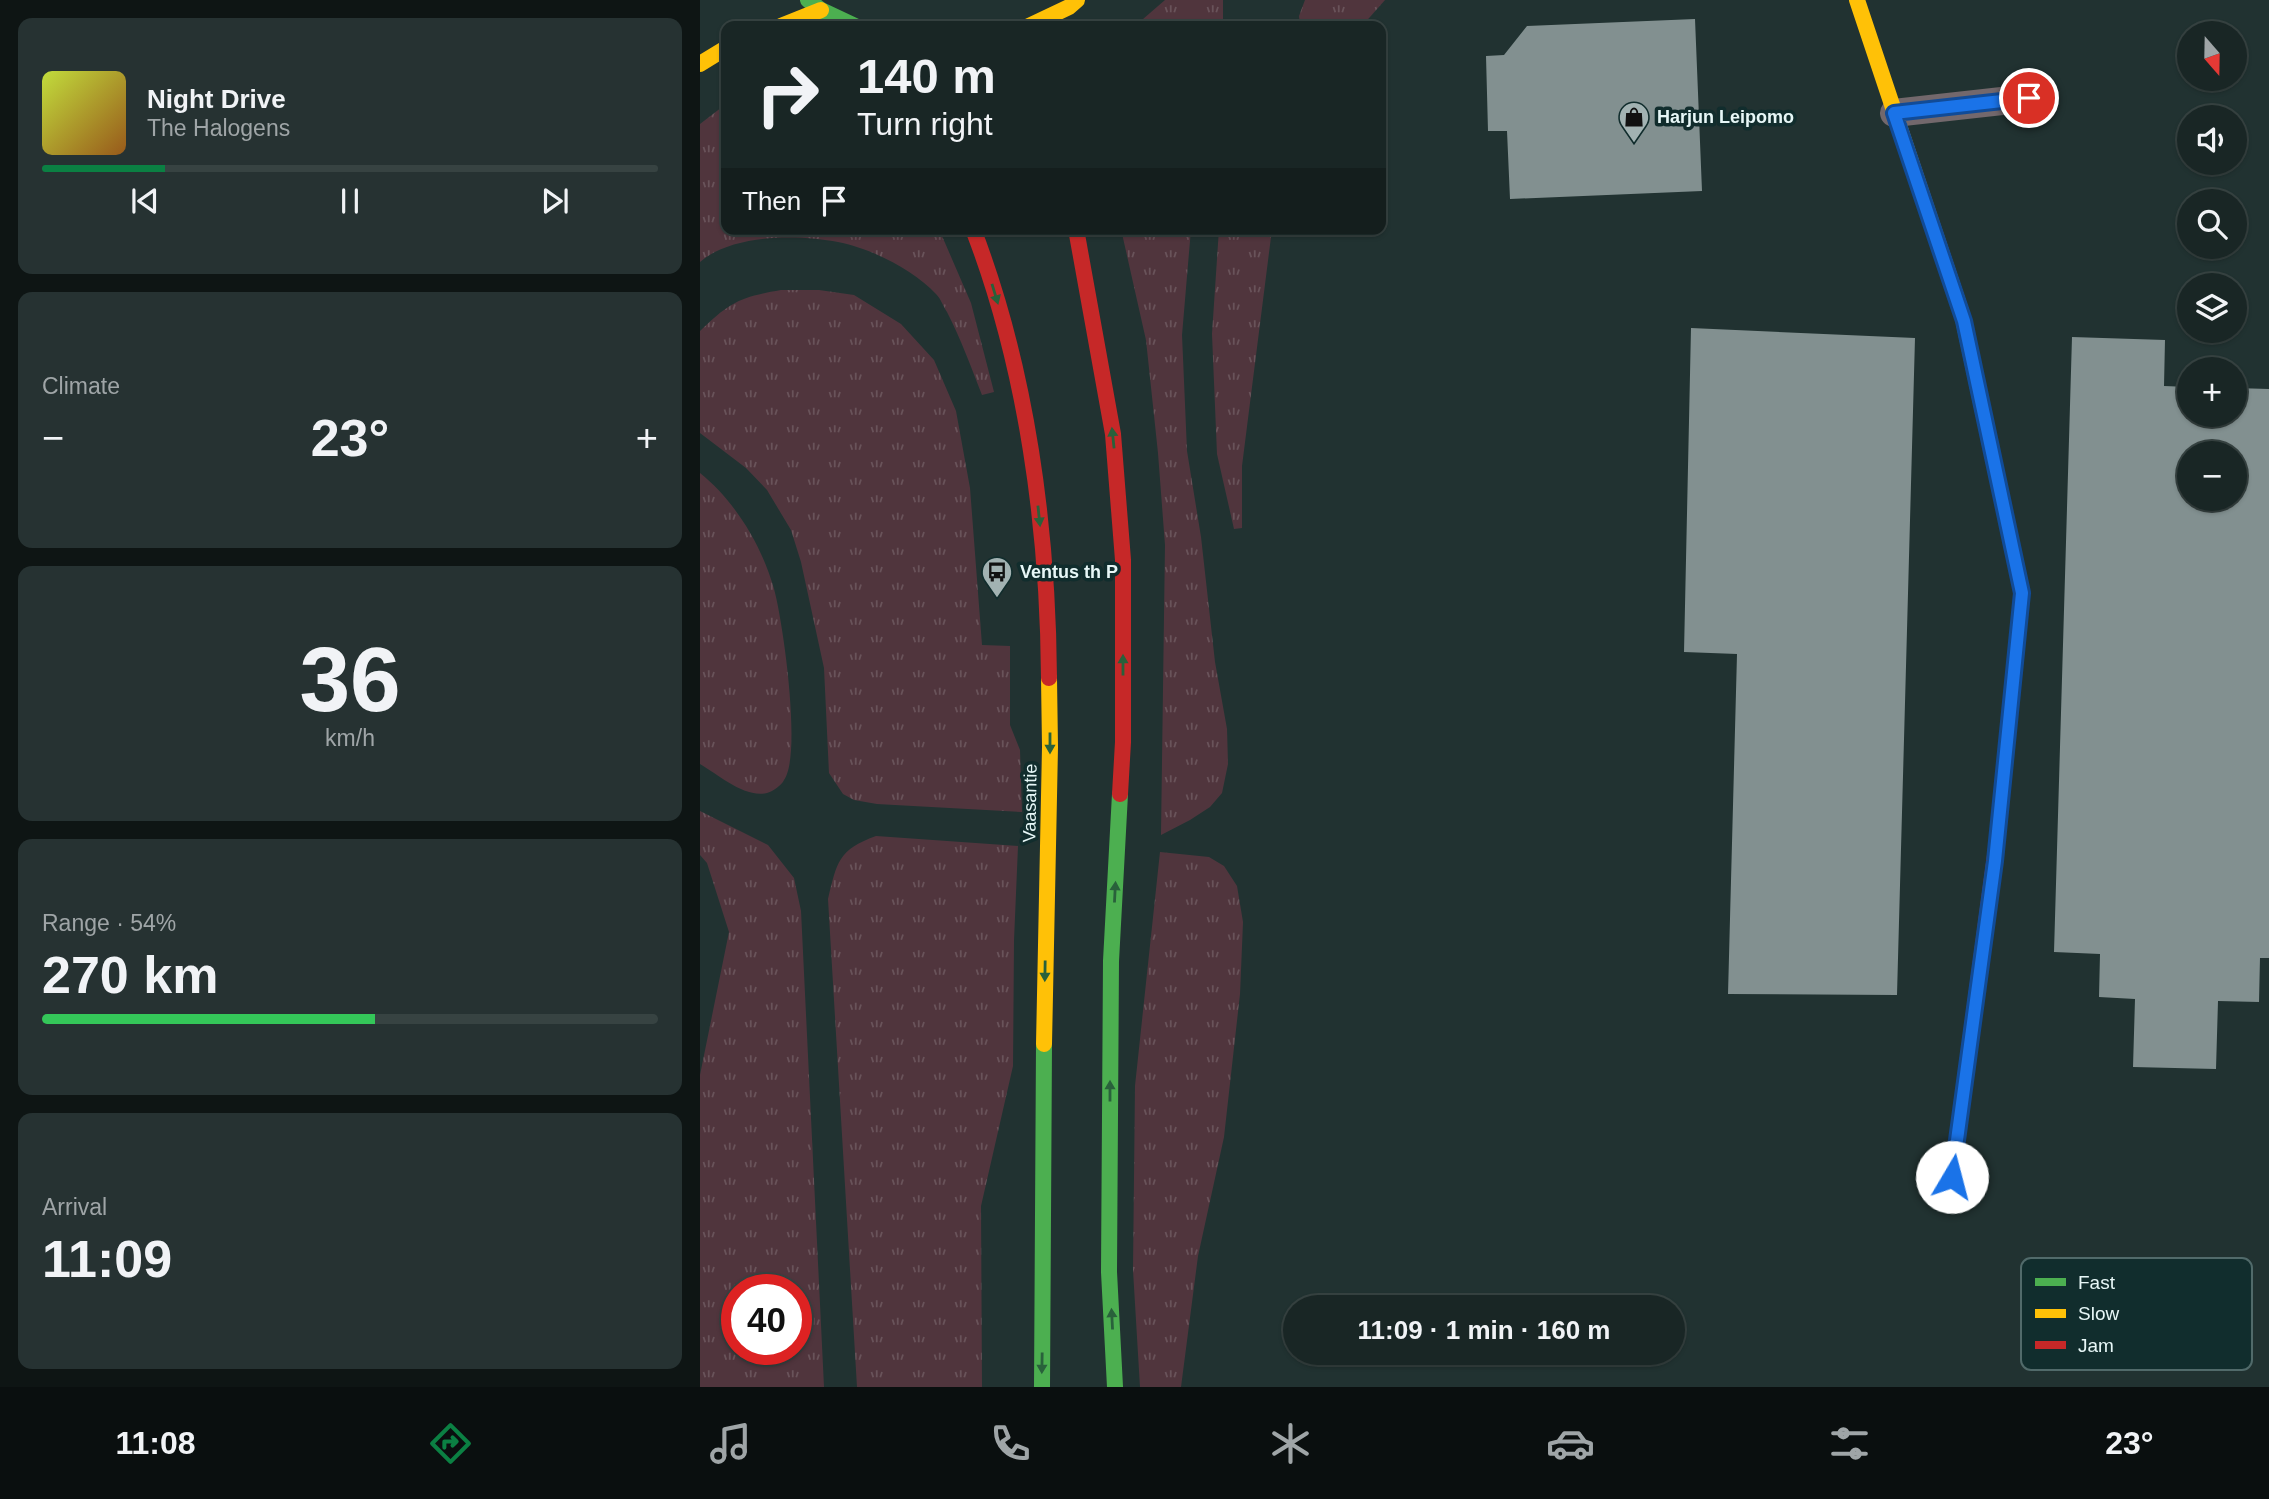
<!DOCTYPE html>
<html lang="en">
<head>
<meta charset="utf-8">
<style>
  :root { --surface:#192625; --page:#263232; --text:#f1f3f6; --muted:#9fa5a7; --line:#374342; --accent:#0b8043 }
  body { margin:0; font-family:Helvetica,sans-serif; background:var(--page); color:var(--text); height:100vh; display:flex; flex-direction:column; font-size:26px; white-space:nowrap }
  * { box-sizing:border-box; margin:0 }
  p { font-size:23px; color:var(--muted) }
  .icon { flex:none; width:38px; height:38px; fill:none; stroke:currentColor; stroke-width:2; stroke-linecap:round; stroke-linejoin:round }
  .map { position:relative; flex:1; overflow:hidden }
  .side { display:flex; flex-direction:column; gap:18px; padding:18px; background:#0e1514; width:700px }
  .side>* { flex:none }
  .banner { position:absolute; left:21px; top:21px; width:665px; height:214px; border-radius:14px; box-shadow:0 2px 5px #0004,0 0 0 2px var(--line); background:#192625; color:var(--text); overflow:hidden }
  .needle { width:46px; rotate:160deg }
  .controls { position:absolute; left:1477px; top:21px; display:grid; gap:14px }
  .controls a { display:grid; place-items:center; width:70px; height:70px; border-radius:50%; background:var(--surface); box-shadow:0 2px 5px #0004,0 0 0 2px var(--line); font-size:35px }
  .speed { position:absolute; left:21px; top:1274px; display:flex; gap:14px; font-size:35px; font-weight:700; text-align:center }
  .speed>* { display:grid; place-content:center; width:91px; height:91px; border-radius:50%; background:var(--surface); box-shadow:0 2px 5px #0004,0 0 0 2px var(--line); line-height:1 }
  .speed .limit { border:10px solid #d22; background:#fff; color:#111 }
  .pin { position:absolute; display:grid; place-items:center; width:60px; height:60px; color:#fff; margin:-30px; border:4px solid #fff; border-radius:50%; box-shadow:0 2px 7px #0007 }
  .me { position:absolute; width:77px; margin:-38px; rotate:8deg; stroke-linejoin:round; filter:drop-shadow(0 0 5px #0008) }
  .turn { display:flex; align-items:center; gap:24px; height:147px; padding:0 21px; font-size:32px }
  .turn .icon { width:91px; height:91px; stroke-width:2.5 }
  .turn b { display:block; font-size:49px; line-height:60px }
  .then { display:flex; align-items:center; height:66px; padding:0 21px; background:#0003; gap:14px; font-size:26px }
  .big { font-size:52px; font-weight:700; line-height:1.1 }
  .side .card { flex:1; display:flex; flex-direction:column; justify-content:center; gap:10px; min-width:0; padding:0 24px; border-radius:14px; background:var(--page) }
  .side .dial { align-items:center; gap:0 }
  .dial b { font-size:91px; line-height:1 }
  .song { display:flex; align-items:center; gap:21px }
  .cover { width:84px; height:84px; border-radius:10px; background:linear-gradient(135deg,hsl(70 70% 55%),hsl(30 70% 35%)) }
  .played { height:7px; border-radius:4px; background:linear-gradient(90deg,var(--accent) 20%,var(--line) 20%) }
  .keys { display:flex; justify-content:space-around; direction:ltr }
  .heat { display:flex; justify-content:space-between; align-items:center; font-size:38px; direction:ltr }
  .charge { height:10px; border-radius:5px; background:linear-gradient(90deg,#34c759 54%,var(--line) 0) }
  .trip { position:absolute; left:583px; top:1295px; width:402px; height:70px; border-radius:35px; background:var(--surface); box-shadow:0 2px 5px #0004,0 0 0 2px var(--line); font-weight:700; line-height:70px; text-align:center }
  .tabs { display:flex; height:112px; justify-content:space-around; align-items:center; background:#0a0f0f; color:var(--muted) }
  .tabs .icon { width:49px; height:49px }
  .tabs .on { color:var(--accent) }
  .tabs b { font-size:32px; color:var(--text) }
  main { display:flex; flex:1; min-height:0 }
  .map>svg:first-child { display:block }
  .grass { fill:url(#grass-tufts); fill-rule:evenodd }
  .building { fill:#829090; fill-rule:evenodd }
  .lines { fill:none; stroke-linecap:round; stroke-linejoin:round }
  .lane { stroke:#73686c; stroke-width:28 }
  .fast { stroke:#4caf50; stroke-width:16 }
  .slow { stroke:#ffc107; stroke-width:16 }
  .jam { stroke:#c62828; stroke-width:16 }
  .oneway { fill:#29613b }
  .route-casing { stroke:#114b97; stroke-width:18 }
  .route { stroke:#1a73e8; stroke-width:12 }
  .labels { text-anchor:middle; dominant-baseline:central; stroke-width:7; stroke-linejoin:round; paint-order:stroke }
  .poi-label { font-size:18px; font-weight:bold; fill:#e7f7f7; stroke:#112d2d; text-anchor:start }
  .street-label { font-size:18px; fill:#e7f7f7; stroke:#112d2d }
  .key { fill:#112d2d; stroke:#516a6a; stroke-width:2 }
  .key-label { font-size:19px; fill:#e7f7f7 }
</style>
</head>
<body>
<main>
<section class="side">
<div class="card">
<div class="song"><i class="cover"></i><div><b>Night Drive</b><p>The Halogens</p></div></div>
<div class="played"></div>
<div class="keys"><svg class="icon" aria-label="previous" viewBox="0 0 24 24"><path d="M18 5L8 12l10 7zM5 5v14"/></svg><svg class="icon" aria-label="pause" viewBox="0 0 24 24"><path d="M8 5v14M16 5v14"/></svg><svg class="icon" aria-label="next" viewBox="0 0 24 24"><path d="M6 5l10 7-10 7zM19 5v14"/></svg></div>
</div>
<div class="card"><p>Climate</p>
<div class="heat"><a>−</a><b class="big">23°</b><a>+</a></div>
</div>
<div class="card dial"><b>36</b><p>km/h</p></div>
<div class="card"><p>Range · 54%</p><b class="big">270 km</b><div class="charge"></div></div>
<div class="card"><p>Arrival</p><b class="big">11:09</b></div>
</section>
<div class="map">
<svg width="1569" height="1387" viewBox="0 0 1569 1387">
  <defs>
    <pattern id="grass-tufts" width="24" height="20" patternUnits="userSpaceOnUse" patternTransform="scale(1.75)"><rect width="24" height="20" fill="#50353d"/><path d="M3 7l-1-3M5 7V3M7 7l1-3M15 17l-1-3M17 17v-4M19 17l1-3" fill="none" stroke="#69535a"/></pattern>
  </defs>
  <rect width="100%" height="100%" fill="#213231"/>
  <g class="grass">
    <polygon points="465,0 523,0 523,26 435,26"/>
    <polygon points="605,0 685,0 662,26 600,26 599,16"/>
    <path d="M26 104V229H239L271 303 294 392 282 395C271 367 261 339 247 312 243 306 241 299 236 294 214 270 170 248 138 242 98 234 32 234 0 262V124Z"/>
    <polygon points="421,229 491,229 482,335 487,451 501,537 515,662 527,729 528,764 522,793 510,807 490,820 461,835 465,545 458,453 446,340"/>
    <polygon points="519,229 572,229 542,466 542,528 534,529 517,454 512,334"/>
    <path d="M81 290H119L154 295 201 324 234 360 256 411 270 488 282 645 310 646V725L320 750 322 812 177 804 154 800 143 794 129 773 124 668 101 562 91 530 67 490 46 468 0 433V331C30 302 40 297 81 290Z"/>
    <path d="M0 473C35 501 62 546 74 589 83 621 102 755 84 780 82 785 72 792 67 793 44 798 19 775 0 764Z"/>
    <path d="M0 811 68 845 94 878 101 911 124 1387H0V1075L29 932 7 863 0 855ZM37 1290H96V1349H37Z"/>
    <path d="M176 836 318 846 314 940 313 1066 281 1206 282 1387H157L128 899C137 862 138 850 176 836Z"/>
    <polygon points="460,852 509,857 524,866 537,886 543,922 540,994 524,1137 498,1256 481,1387 440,1387 433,1270 435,1086"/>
  </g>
  <g class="building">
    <polygon points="995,19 1002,191 810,199 807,131 788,131 786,56 804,55 827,26"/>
    <polygon points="991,328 1215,338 1197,995 1028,994 1037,654 984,652"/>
    <path d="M1372 337 1465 340 1464 386 1489 387V415H1535V388L1569 389V958H1560L1559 1002 1518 1001 1516 1069 1433 1067 1435 999 1399 997 1400 954 1354 952ZM1489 453H1535V499H1489Z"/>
  </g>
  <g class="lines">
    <polyline class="lane" points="1194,113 1329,98"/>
    <g class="fast">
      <polyline points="108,0 121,10 155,26"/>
      <polyline points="1262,314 1322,593 1298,833"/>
      <polyline points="342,1387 344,1044"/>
      <polyline points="415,1387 409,1272 411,961 420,794"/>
    </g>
    <g class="slow">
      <polyline points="1157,0 1262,314"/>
      <polyline points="81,26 121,10"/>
      <polyline points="329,26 369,7 377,0"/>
      <polyline points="0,64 26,48"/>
      <polyline points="344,1044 350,747 349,678"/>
    </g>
    <g class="jam">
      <path d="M273 229C327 369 348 529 349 678"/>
      <polyline points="376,229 413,434 423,560 423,742 420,794"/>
      <polyline points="1252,1177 1298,833"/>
    </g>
  </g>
  <defs><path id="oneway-solid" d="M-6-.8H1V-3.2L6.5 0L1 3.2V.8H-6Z" transform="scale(1.75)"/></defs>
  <g class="oneway">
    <use href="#oneway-solid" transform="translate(295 294) rotate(73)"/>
    <use href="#oneway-solid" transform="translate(413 438) rotate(-96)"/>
    <use href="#oneway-solid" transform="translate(339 516) rotate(84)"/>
    <use href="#oneway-solid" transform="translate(423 665) rotate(-90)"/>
    <use href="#oneway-solid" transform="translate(350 743) rotate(90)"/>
    <use href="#oneway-solid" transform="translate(415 892) rotate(-87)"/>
    <use href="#oneway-solid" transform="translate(345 971) rotate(91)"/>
    <use href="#oneway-solid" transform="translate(410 1091) rotate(-90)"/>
    <use href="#oneway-solid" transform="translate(412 1319) rotate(-93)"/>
    <use href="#oneway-solid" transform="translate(342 1363) rotate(91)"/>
  </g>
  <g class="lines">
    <g class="route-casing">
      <polyline id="route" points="1252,1177 1295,861 1322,593 1264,321 1194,113 1329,98"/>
    </g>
    <use href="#route" class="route"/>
  </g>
  <defs>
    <g id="shop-pin" transform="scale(1.575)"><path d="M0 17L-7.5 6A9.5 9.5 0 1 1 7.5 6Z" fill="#a2b2b2" stroke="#112d2d"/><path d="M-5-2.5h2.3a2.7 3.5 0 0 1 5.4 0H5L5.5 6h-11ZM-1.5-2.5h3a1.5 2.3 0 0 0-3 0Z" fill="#111"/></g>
    <g id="bus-pin" transform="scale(1.575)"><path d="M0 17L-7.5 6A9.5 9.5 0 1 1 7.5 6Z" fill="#a2b2b2" stroke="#112d2d"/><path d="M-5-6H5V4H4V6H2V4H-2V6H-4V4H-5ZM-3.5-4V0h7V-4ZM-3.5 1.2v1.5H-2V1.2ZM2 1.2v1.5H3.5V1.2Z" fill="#111"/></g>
  </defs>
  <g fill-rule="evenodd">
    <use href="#shop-pin" x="934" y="117"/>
    <use href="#bus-pin" x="297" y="572"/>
  </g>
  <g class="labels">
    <g class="poi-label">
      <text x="957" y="117">Harjun Leipomo</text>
      <text x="320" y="572">Ventus th P</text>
    </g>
    <g class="street-label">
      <text transform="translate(330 803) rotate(-89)">Vaasantie</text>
    </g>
  </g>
  <rect x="1321" y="1258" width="231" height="112" rx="10" class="key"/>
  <rect x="1335" y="1278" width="31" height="8" fill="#4caf50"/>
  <rect x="1335" y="1309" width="31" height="9" fill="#ffc107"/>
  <rect x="1335" y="1341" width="31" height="8" fill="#c62828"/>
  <g class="key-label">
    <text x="1378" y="1289">Fast</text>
    <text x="1378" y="1320">Slow</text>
    <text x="1378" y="1352">Jam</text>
  </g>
</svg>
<div class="controls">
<a><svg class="needle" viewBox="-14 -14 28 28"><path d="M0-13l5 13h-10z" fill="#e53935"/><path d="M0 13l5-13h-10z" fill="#9fa5a7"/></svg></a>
<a><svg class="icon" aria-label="sound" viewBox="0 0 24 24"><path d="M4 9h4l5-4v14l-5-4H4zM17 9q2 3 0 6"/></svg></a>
<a><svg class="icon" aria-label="search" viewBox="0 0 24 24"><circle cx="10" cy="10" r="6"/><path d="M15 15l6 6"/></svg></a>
<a><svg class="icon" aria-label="layers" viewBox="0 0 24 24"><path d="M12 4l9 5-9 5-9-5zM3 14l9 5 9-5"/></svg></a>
<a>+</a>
<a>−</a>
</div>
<div class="speed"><div class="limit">40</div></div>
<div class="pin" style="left:1329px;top:98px;background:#d93025"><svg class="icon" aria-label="arrive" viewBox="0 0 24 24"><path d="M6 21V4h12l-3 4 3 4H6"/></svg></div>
<svg class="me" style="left:1252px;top:1177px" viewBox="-20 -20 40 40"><circle r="19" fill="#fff"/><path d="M0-13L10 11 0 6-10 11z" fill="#1a73e8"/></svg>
<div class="trip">11:09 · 1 min · 160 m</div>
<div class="banner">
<div class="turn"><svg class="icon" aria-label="right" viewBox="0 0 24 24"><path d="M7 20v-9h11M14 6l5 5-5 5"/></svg><div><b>140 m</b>Turn right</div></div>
<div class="then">Then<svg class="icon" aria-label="arrive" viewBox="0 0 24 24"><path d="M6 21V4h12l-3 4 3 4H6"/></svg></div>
</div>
</div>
</main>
<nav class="tabs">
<b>11:08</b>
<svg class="icon on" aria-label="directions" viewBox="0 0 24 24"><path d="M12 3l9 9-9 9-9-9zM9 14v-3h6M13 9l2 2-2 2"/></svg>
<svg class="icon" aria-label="music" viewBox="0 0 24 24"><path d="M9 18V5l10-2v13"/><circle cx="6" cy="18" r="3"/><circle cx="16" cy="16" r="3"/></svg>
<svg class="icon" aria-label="phone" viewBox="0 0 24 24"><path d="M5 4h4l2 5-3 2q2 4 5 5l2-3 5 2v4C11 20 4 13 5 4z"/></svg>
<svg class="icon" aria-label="climate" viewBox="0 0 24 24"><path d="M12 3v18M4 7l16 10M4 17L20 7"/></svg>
<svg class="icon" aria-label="car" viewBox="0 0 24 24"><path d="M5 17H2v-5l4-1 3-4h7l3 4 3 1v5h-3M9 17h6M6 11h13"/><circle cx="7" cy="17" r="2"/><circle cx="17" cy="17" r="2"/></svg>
<svg class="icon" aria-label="filters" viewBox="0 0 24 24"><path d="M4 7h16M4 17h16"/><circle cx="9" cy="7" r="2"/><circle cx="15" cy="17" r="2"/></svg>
<b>23°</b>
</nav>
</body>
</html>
